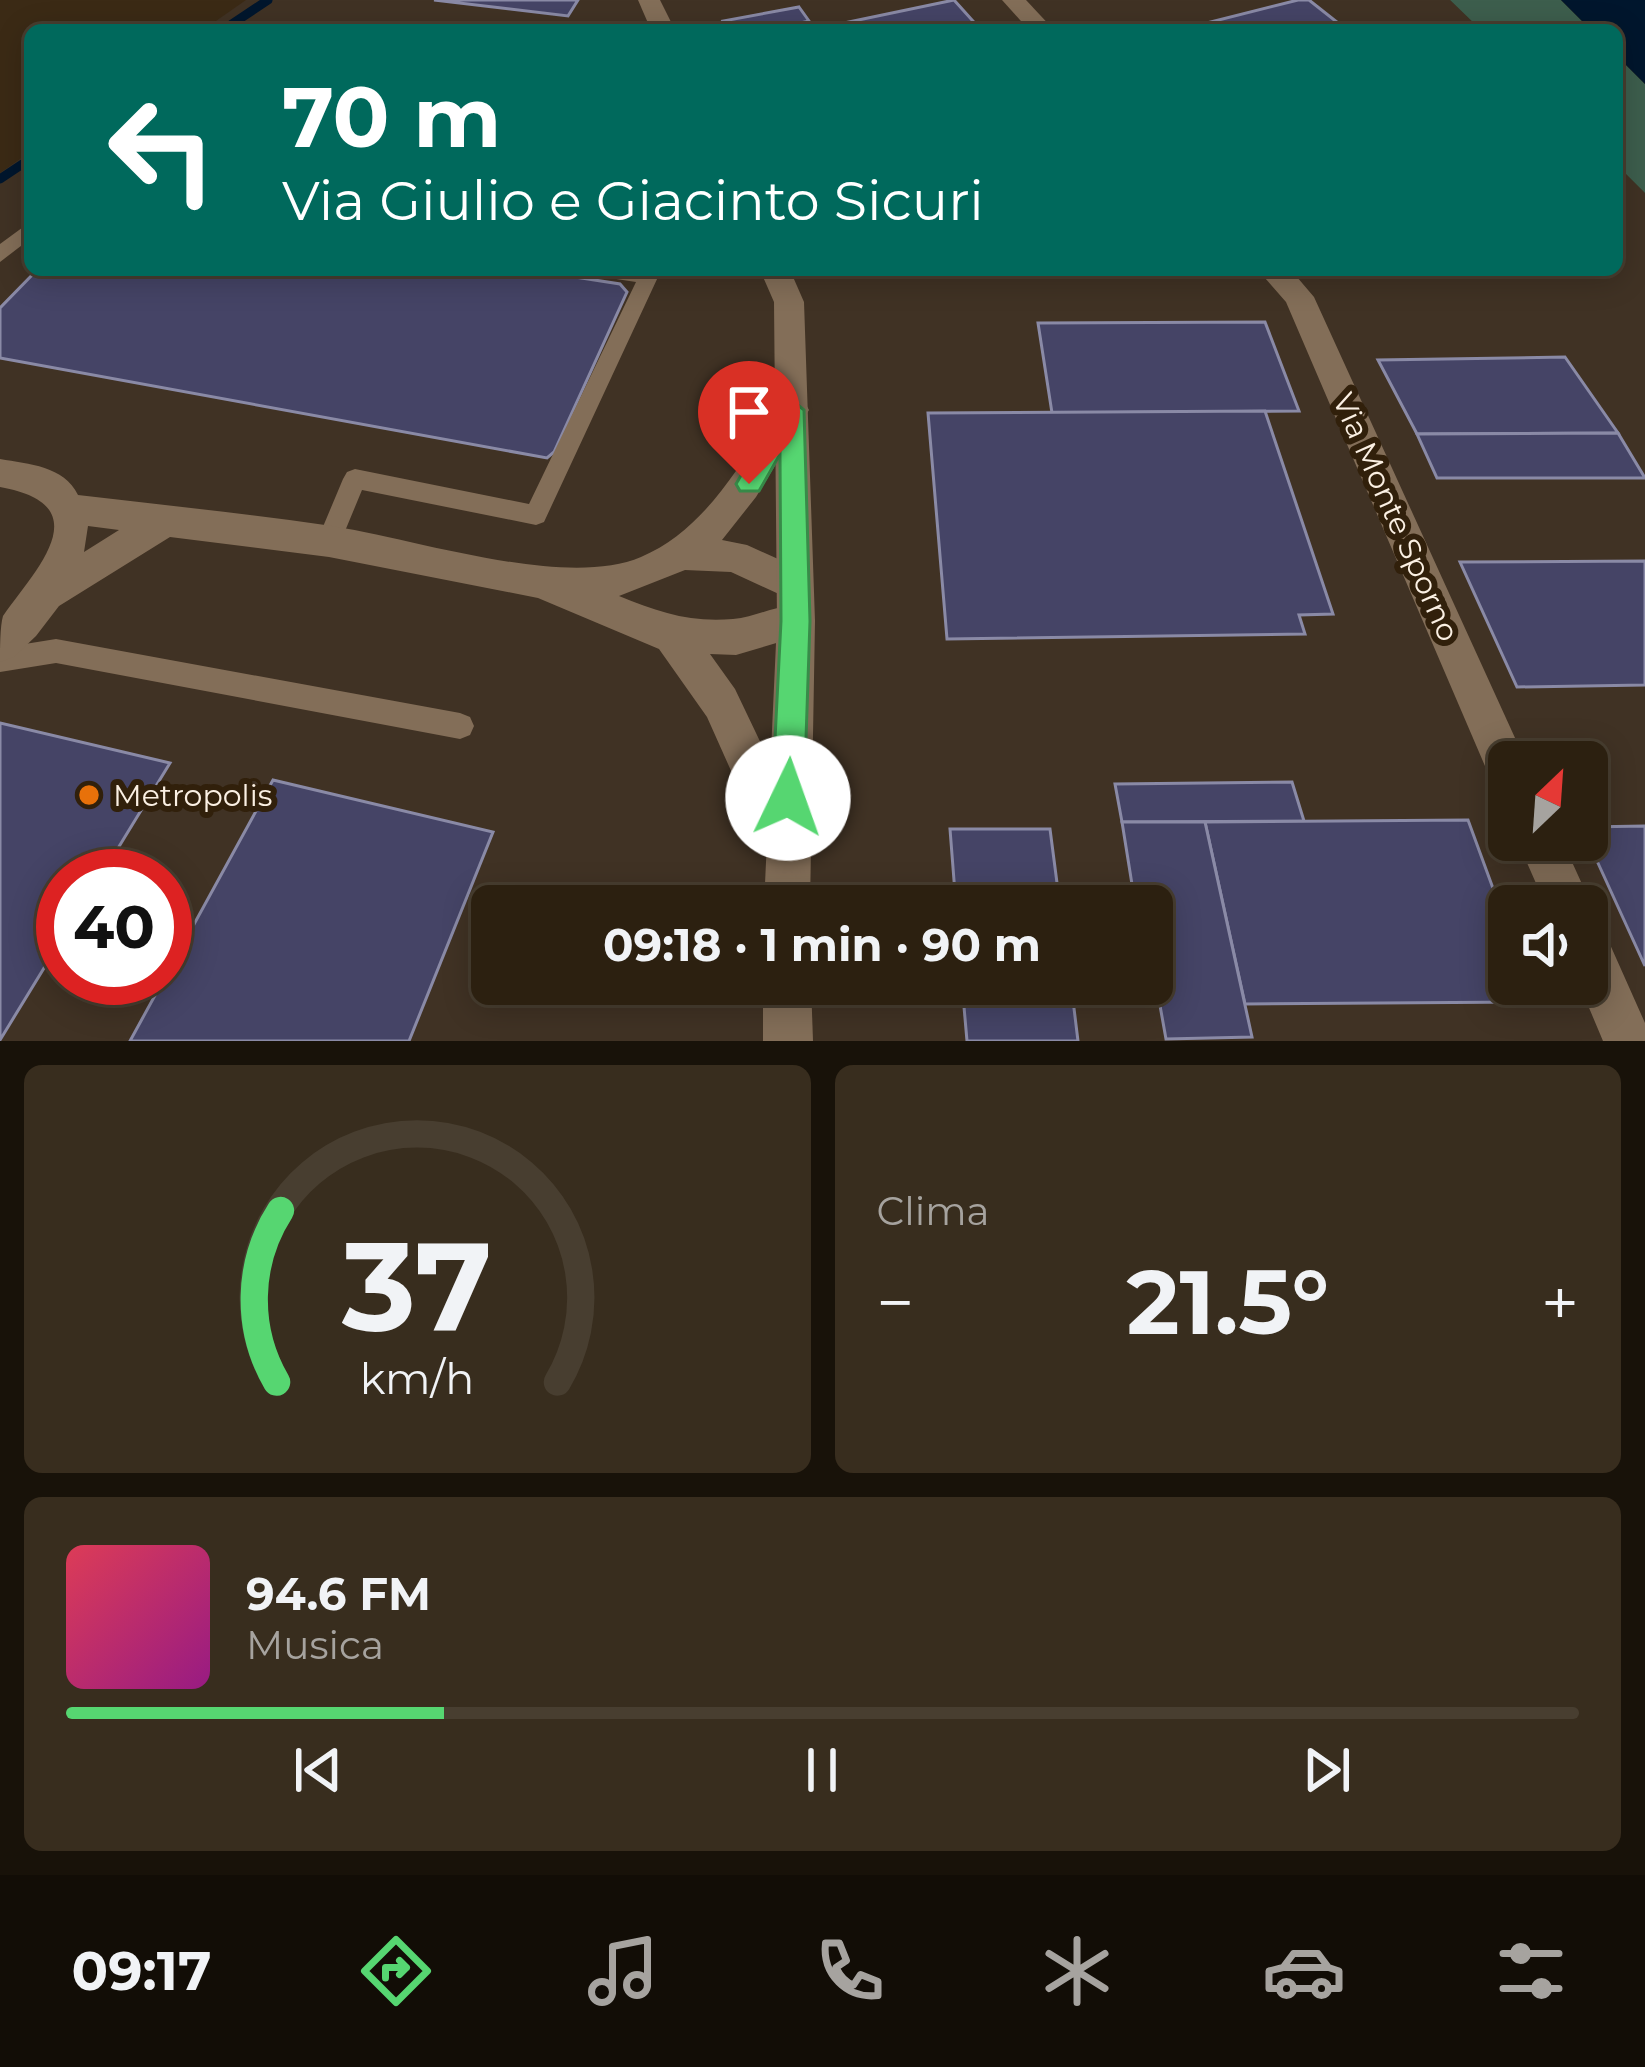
<!DOCTYPE html>
<html lang="it">
<head>
<meta charset="utf-8">
<style>
  :root { --surface:#2c2010; --page:#382d1e; --text:#f1f3f6; --muted:#a6a39f; --line:#483e30; --accent:#56d671 }
  body { margin:0; font-family:Montserrat,sans-serif; background:var(--page); color:var(--text); height:100vh; display:flex; flex-direction:column; font-size:45px; white-space:nowrap }
  * { box-sizing:border-box; margin:0 }
  p { font-size:39px; color:var(--muted) }
  .icon { flex:none; width:66px; height:66px; fill:none; stroke:currentColor; stroke-width:2; stroke-linecap:round; stroke-linejoin:round }
  .map { position:relative; height:1041px; overflow:hidden }
  .sheet { display:flex; flex-direction:column; gap:24px; padding:24px; background:#181209; flex:1 }
  .sheet>* { flex:none }
  .hud { position:absolute; left:24px; top:24px; width:1599px; height:252px; border-radius:18px; box-shadow:0 6px 30px #0003,0 0 0 3px var(--line); background:#00695c; color:#fff; overflow:hidden }
  .needle { width:78px; rotate:25deg }
  .controls { position:absolute; left:1488px; top:741px; display:grid; gap:24px }
  .controls a { display:grid; place-items:center; width:120px; height:120px; border-radius:18px; background:var(--surface); box-shadow:0 6px 30px #0003,0 0 0 3px var(--line); font-size:60px }
  .speed { position:absolute; left:36px; top:849px; display:flex; gap:24px; font-size:60px; font-weight:700; text-align:center }
  .speed>* { display:grid; place-content:center; width:156px; height:156px; border-radius:50%; background:var(--surface); box-shadow:0 6px 30px #0003,0 0 0 3px var(--line); line-height:1 }
  .speed .limit { border:18px solid #d22; background:#fff; color:#111 }
  .pin { position:absolute; display:grid; place-items:center; width:102px; height:102px; color:#fff; margin:-123px -51px; border-radius:50% 50% 50% 0; rotate:-45deg; box-shadow:0 0 12px #0007 }
  .pin .icon { rotate:45deg }
  .me { position:absolute; width:132px; margin:-66px; rotate:3deg; stroke-linejoin:round; filter:drop-shadow(0 0 9px #0008) }
  .turn { display:flex; align-items:center; gap:42px; height:252px; padding:0 60px; font-size:54px }
  .turn .icon { width:156px; height:156px; stroke-width:2.5 }
  .turn b { display:block; font-size:84px; line-height:102px }
  .big { font-size:90px; font-weight:700; line-height:1.1 }
  .sheet .tile { flex:1; display:flex; flex-direction:column; justify-content:center; gap:18px; min-width:0; padding:0 42px; border-radius:18px; background:var(--page) }
  .sheet .dial { align-items:center; gap:0 }
  .dial svg { height:312px; overflow:visible; fill:none; stroke:var(--line); stroke-width:7; stroke-linecap:round; text-anchor:middle }
  .dial text { fill:var(--text); stroke:none }
  .song { display:flex; align-items:center; gap:36px }
  .cover { width:144px; height:144px; border-radius:18px; background:linear-gradient(135deg,hsl(350 70% 55%),hsl(310 70% 35%)) }
  .played { height:12px; border-radius:6px; background:linear-gradient(90deg,var(--accent) 25%,var(--line) 25%) }
  .keys { display:flex; justify-content:space-around; direction:ltr }
  .heat { display:flex; justify-content:space-between; align-items:center; font-size:66px; direction:ltr }
  .sheet .tiles { flex:1; display:grid; gap:24px; grid-template-columns:1fr 1fr }
  .tile:last-child { grid-column:span 2 }
  .trip { position:absolute; left:471px; top:885px; width:702px; height:120px; border-radius:18px; background:var(--surface); box-shadow:0 6px 30px #0003,0 0 0 3px var(--line); font-weight:700; line-height:120px; text-align:center }
  .dock { display:flex; height:192px; justify-content:space-around; align-items:center; background:#120d06; color:var(--muted) }
  .dock .icon { width:84px; height:84px }
  .dock .current { color:var(--accent) }
  .dock b { font-size:54px; color:var(--text) }
  .map>svg:first-child { display:block }
  .commercial { fill:#403224; fill-rule:evenodd }
  .green { fill:#3d5e4d }
  .water { fill:#00162d }
  .lines { fill:none; stroke-linecap:round; stroke-linejoin:round }
  .stream { stroke:#00162d; stroke-width:9 }
  .building { fill:#454466; stroke:#8a8aa6; stroke-width:3 }
  .lane { fill:#836e58; fill-rule:evenodd }
  .street { fill:#836e58; fill-rule:evenodd }
  .secondary { fill:#836e58; fill-rule:evenodd }
  .route { fill:#56d671; stroke:#388b49; stroke-width:3 }
  .food-dot { fill:#e8710a; stroke:#31200b; stroke-width:4.5 }
  .labels { text-anchor:middle; dominant-baseline:central; stroke-width:12; stroke-linejoin:round; paint-order:stroke }
  .street-label { font-size:30px; fill:#fbf0e3; stroke:#31200b }
  .poi-label { font-size:30px; fill:#fbf0e3; stroke:#31200b; text-anchor:start }
</style>
</head>
<body>
<div class="map">
<svg width="1645" height="1041" viewBox="0 0 1645 1041">
  <rect width="100%" height="100%" fill="#3b2a15"/>
  <g class="commercial">
    <polygon points="246,0 1450,0 1481,30 203,30"/>
    <path d="M30 152V270H1617V165L1645 193V1041H0V173ZM1509 762H1587V840H1509ZM63 876H165V978H63ZM492 906H1152V984H492ZM1509 906H1587V984H1509Z"/>
  </g>
  <g class="green">
    <polygon points="1450,0 1561,0 1591,30 1481,30"/>
    <polygon points="1617,56 1645,84 1645,193 1617,165"/>
  </g>
  <polygon class="water" points="1561,0 1645,0 1645,84 1617,56 1617,30 1591,30"/>
  <g class="lines">
    <g class="stream">
      <polyline points="223,30 268,0"/>
      <polyline points="0,179 30,159"/>
    </g>
  </g>
  <g class="building">
    <polygon points="434,0 578,0 568,16"/>
    <polygon points="954,0 981,30 810,30 844,23"/>
    <polygon points="1298,0 1309,0 1347,30 1179,30"/>
    <polygon points="799,7 809,21 787,26 789,30 728,30 723,21"/>
    <polygon points="37,270 530,270 620,284 627,292 554,452 547,458 0,358 0,308"/>
    <polygon points="1265,322 1299,411 1052,413 1038,323"/>
    <polygon points="1565,357 1618,433 1417,434 1378,360"/>
    <polygon points="1265,411 1333,614 1299,615 1305,634 947,639 928,413"/>
    <polygon points="1618,433 1645,478 1437,478 1417,434"/>
    <polygon points="1645,561 1645,685 1517,687 1460,562"/>
    <polygon points="0,723 170,763 101,876 63,876 63,937 0,1040"/>
    <polygon points="273,780 493,832 409,1041 130,1041"/>
    <polygon points="1292,782 1304,821 1122,822 1115,784"/>
    <polygon points="1468,820 1509,932 1509,984 1528,984 1535,1002 1245,1004 1205,822"/>
    <polygon points="1122,822 1205,822 1252,1037 1166,1039 1152,961 1152,906 1060,906 1135,903"/>
    <polygon points="1645,826 1645,966 1587,839 1587,827"/>
    <polygon points="950,829 1050,829 1060,906 956,906"/>
    <polygon points="962,984 1071,984 1078,1041 967,1041"/>
  </g>
  <g class="lines">
    <g class="lane">
      <polygon points="30,222 30,239 0,262 0,244"/>
      <polygon points="593,270 648,270 658,277 544,522 536,525 362,490 338,548 329,551 320,548 317,541 343,479 347,472 355,469 529,504 636,282 603,277"/>
      <polygon points="56,639 460,713 470,717 474,726 470,735 460,739 56,663 0,672 0,648"/>
    </g>
    <g class="street">
      <polygon points="1002,0 1026,0 1054,30 1029,30"/>
      <polygon points="1258,270 1291,270 1314,297 1526,762 1509,762 1509,793 1494,787 1286,302"/>
      <path d="M792 397 804 401 809 410 756 497 722 540 747 545 807 572 813 584 807 596 794 601 731 572 685 570 619 596C658 612 691 623 733 619 760 617 784 599 810 609L815 621 810 633 736 655 710 654 735 689 808 842 802 858 786 864 770 858 707 717 659 649 538 598 329 557 170 537 59 606 36 636 14 657 0 662C0 649 0 626 3 616 36 569 101 505 0 487V459C29 464 64 466 78 495 161 505 243 513 325 525 411 537 563 590 641 557 707 529 745 458 780 401ZM88 526 119 530 84 552Z"/>
      <polygon points="1517,840 1562,840 1592,906 1587,918 1587,906 1546,906"/>
      <polygon points="1587,925 1604,931 1645,1023 1645,1041 1603,1041 1579,984 1587,984"/>
    </g>
    <g class="secondary">
      <polygon points="638,0 660,0 675,30 651,30"/>
      <polygon points="760,270 790,270 804,302 815,621 810,906 764,906 777,621 774,302"/>
      <polygon points="763,984 811,984 813,1041 763,1041"/>
    </g>
  </g>
  <polygon class="route" points="792,400 804,410 810,621 804,798 800,810 788,814 777,810 772,798 781,621 780,454 759,491 740,491 736,484 783,403"/>
  <circle class="food-dot" cx="89" cy="795" r="12"/>
  <g class="labels">
    <g class="street-label">
      <text transform="translate(1396 517) rotate(66)">Via Monte Sporno</text>
    </g>
    <g class="poi-label">
      <text x="113" y="795">Metropolis</text>
    </g>
  </g>
</svg>
<div class="controls">
<a><svg class="needle" viewBox="-14 -14 28 28"><path d="M0-13l5 13h-10z" fill="#e53935"/><path d="M0 13l5-13h-10z" fill="#a6a39f"/></svg></a>
<a><svg class="icon" aria-label="sound" viewBox="0 0 24 24"><path d="M4 9h4l5-4v14l-5-4H4zM17 9q2 3 0 6"/></svg></a>
</div>
<div class="speed"><div class="limit">40</div></div>
<div class="pin" style="left:749px;top:484px;background:#d93025"><svg class="icon" aria-label="arrive" viewBox="0 0 24 24"><path d="M6 21V4h12l-3 4 3 4H6"/></svg></div>
<svg class="me" style="left:788px;top:798px" viewBox="-20 -20 40 40"><circle r="19" fill="#fff"/><path d="M0-13L10 11 0 6-10 11z" fill="#56d671"/></svg>
<div class="trip">09:18 · 1 min · 90 m</div>
<div class="hud">
<div class="turn"><svg class="icon" aria-label="left" viewBox="0 0 24 24"><path d="M17 20v-9H6M10 6l-5 5 5 5"/></svg><div><b>70 m</b>Via Giulio e Giacinto Sicuri</div></div>
</div>
</div>
<section class="sheet">
<div class="tiles">
<div class="tile dial"><svg viewBox="0 0 100 80">
<path d="M14 69A42 42 0 1 1 86 69"/>
<path d="M14 69A42 42 0 0 1 15 25" stroke="#56d671"/>
<text x="50" y="56" font-size="32" font-weight="700">37</text>
<text x="50" y="72" font-size="11">km/h</text>
</svg></div>
<div class="tile"><p>Clima</p>
<div class="heat"><a>−</a><b class="big">21.5°</b><a>+</a></div>
</div>
<div class="tile">
<div class="song"><i class="cover"></i><div><b>94.6 FM</b><p>Musica</p></div></div>
<div class="played"></div>
<div class="keys"><svg class="icon" aria-label="previous" viewBox="0 0 24 24"><path d="M18 5L8 12l10 7zM5 5v14"/></svg><svg class="icon" aria-label="pause" viewBox="0 0 24 24"><path d="M8 5v14M16 5v14"/></svg><svg class="icon" aria-label="next" viewBox="0 0 24 24"><path d="M6 5l10 7-10 7zM19 5v14"/></svg></div>
</div>
</div>
</section>
<nav class="dock">
<b>09:17</b>
<svg class="icon current" aria-label="directions" viewBox="0 0 24 24"><path d="M12 3l9 9-9 9-9-9zM9 14v-3h6M13 9l2 2-2 2"/></svg>
<svg class="icon" aria-label="music" viewBox="0 0 24 24"><path d="M9 18V5l10-2v13"/><circle cx="6" cy="18" r="3"/><circle cx="16" cy="16" r="3"/></svg>
<svg class="icon" aria-label="phone" viewBox="0 0 24 24"><path d="M5 4h4l2 5-3 2q2 4 5 5l2-3 5 2v4C11 20 4 13 5 4z"/></svg>
<svg class="icon" aria-label="climate" viewBox="0 0 24 24"><path d="M12 3v18M4 7l16 10M4 17L20 7"/></svg>
<svg class="icon" aria-label="car" viewBox="0 0 24 24"><path d="M5 17H2v-5l4-1 3-4h7l3 4 3 1v5h-3M9 17h6M6 11h13"/><circle cx="7" cy="17" r="2"/><circle cx="17" cy="17" r="2"/></svg>
<svg class="icon" aria-label="filters" viewBox="0 0 24 24"><path d="M4 7h16M4 17h16"/><circle cx="9" cy="7" r="2"/><circle cx="15" cy="17" r="2"/></svg>
</nav>
</body>
</html>
